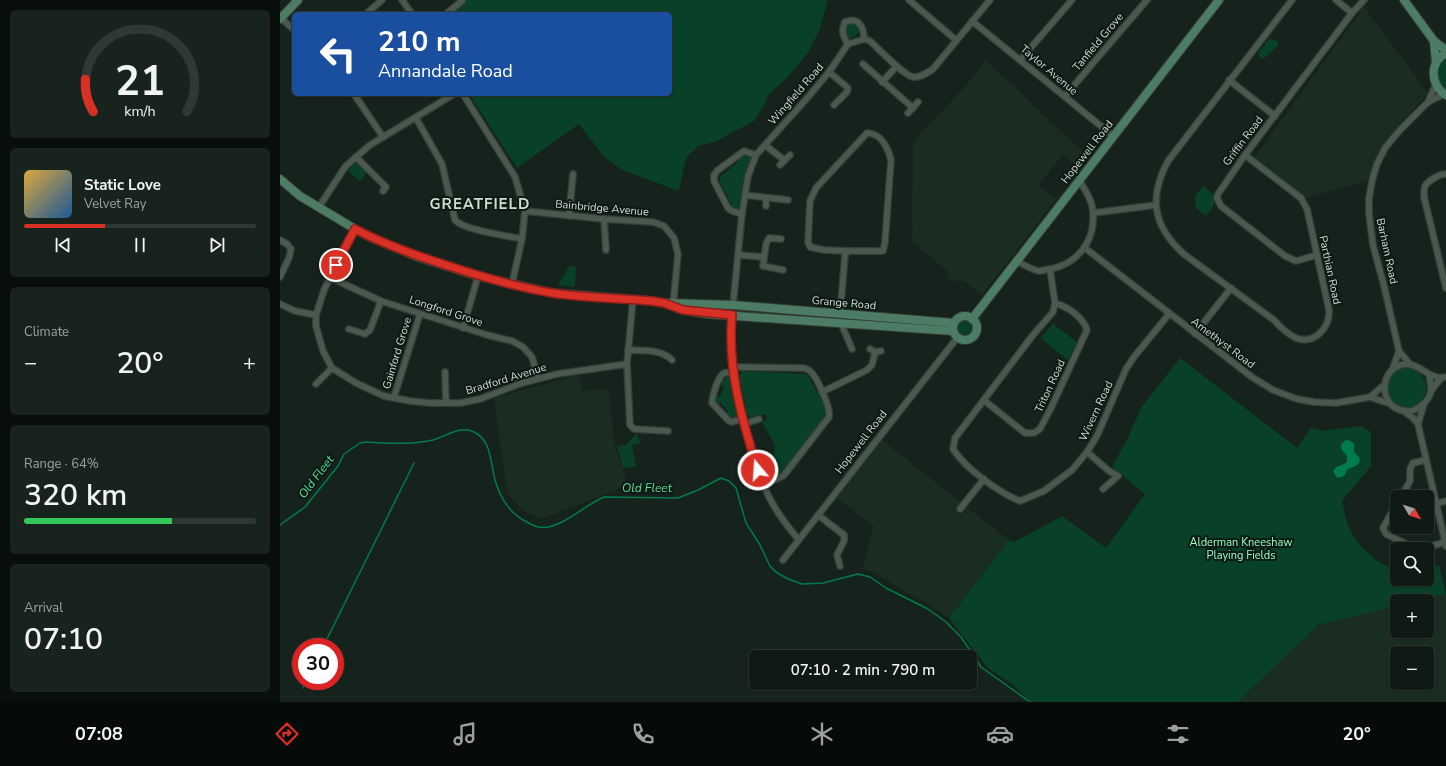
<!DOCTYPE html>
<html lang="en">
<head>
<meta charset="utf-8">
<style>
  :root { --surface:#101a15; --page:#19231e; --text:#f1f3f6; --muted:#9ca1a0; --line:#303834; --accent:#d93025 }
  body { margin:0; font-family:"Nunito Sans",sans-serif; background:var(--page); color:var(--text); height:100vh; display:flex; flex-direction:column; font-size:15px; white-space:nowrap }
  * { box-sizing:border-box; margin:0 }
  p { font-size:13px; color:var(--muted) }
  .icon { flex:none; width:22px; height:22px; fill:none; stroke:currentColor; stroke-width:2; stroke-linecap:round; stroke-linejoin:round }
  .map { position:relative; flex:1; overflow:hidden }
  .sheet { display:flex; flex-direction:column; gap:10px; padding:10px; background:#090e0c; width:280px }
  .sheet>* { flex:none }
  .guide { position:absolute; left:12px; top:12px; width:380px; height:84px; border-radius:6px; box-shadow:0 1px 3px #0004,0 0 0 1px var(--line); background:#1a4fa0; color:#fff; overflow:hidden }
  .needle { width:26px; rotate:129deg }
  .tools { position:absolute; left:1110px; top:490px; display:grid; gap:8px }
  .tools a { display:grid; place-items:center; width:44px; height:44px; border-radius:6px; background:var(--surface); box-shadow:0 1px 3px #0004,0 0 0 1px var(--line); font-size:20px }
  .speed { position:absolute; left:12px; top:638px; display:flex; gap:8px; font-size:20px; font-weight:700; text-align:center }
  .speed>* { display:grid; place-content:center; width:52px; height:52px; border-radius:50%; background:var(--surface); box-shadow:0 1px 3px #0004,0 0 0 1px var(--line); line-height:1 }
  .speed .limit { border:6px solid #d22; background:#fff; color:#111 }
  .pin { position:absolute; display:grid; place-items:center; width:34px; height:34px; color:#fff; margin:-17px; border:2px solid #fff; border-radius:50%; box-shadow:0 1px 4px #0007 }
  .me { position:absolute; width:44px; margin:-22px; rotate:342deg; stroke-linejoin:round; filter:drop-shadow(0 0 3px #0008) }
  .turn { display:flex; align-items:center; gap:14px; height:84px; padding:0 20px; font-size:18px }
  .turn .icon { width:52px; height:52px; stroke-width:2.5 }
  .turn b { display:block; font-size:28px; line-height:34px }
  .big { font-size:30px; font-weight:600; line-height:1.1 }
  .sheet .card { flex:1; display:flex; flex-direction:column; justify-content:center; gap:6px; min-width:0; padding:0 14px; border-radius:6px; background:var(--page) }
  .sheet .dial { align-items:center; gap:0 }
  .dial svg { height:104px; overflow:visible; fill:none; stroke:var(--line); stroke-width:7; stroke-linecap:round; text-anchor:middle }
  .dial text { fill:var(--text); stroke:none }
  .song { display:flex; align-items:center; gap:12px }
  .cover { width:48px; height:48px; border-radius:6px; background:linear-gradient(135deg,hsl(40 70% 55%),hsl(210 70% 35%)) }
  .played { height:4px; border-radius:2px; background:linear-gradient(90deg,var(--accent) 35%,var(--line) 35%) }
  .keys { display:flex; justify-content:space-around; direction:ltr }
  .heat { display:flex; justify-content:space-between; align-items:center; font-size:22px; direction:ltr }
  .charge { height:6px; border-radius:3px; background:linear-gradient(90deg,#34c759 64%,var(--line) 0) }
  .trip { position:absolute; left:469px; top:650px; width:228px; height:40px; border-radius:6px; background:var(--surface); box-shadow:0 1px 3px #0004,0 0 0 1px var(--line); font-weight:600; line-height:40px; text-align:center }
  .tab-bar { display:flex; height:64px; justify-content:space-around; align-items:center; background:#060a08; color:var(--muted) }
  .tab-bar .icon { width:28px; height:28px }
  .tab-bar .current { color:var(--accent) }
  .tab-bar b { font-size:18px; color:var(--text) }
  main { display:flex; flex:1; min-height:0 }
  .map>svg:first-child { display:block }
  .built { fill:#192d22; fill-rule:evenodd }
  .green { fill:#084028 }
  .water { fill:#007b4d }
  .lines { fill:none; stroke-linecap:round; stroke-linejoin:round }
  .stream { stroke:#007b4d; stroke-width:1.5 }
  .street-casing { stroke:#343e37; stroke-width:8 }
  .secondary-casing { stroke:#343e37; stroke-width:10 }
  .street { stroke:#495950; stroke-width:5.5 }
  .secondary { stroke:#4c7d64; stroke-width:8 }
  .route-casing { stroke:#8d1f18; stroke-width:10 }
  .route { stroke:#d93025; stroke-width:7 }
  .labels { text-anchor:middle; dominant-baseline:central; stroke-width:4; stroke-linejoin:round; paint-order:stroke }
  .street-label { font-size:11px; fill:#d1dad4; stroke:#0c1a13 }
  .park-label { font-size:11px; fill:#99fbc5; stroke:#0c1a13 }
  .water-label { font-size:12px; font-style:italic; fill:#5bdf9f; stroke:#0c1a13 }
  .district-label { font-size:15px; font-weight:bold; letter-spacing:1px; fill:#cddfd4; stroke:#0c1a13 }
</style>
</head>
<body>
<main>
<section class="sheet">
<div class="card dial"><svg viewBox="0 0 100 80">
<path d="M14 69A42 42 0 1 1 86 69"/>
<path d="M14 69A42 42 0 0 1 8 44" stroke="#d93025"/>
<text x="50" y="56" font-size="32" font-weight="700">21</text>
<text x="50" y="72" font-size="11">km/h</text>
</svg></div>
<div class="card">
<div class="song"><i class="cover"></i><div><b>Static Love</b><p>Velvet Ray</p></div></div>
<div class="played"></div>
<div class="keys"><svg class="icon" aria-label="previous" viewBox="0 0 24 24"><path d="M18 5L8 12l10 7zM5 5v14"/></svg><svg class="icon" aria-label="pause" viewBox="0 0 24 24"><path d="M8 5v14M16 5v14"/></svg><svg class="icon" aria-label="next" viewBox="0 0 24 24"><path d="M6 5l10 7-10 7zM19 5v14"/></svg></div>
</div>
<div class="card"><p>Climate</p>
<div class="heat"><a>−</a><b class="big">20°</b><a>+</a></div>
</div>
<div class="card"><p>Range · 64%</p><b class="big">320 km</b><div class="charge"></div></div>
<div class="card"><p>Arrival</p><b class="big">07:10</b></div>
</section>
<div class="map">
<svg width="1166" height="702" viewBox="0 0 1166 702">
  <rect width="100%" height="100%" fill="#16231c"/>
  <g class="built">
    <polygon points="1084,7 1148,93 1102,145 1087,181 1022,199 973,159"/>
    <polygon points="706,60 808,157 799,168 787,159 788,158 783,154 759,185 776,199 702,295 684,281 666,280 669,272 632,242 633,141 683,89"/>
    <polygon points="298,375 303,391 328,389 335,446 348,485 262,519 242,510 227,493 214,398"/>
    <polygon points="602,440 665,490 729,540 669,618 646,602 625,592 596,573 582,569 594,526 557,498"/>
    <path d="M1166 594V702H958L1038 625 1117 606V631H1147V601H1138ZM1117 653H1147V683H1117Z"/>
  </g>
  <g class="green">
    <polygon points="185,0 548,0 539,31 528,53 506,79 489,94 483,107 474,121 435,142 418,146 406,158 399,191 342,170 324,157 299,124 237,168 189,94 390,94 390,14 170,14"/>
    <polygon points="572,22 579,28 579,32 576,36 571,38 566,36 564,25"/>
    <polygon points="990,38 998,42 998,46 983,59 977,54"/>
    <path d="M1166 57V89C1155 80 1155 66 1166 57Z"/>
    <polygon points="462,154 467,154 471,158 464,176 458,210 452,209 448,206 451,203 439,180 441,176 458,162 456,158"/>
    <polygon points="75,163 79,164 87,172 80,181 68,171"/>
    <polygon points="923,186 933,194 934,205 926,216 916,208 915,197"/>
    <polygon points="290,265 296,267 295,286 293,287 278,285"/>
    <circle cx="685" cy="328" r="9"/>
    <polygon points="773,324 797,342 788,360 760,338"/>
    <path d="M900 358 1017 448 1031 428 1042 431 1081 426 1091 432V466L1062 501C1064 509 1065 518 1068 525 1074 542 1099 569 1117 568V579H1147V567L1159 566 1166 594 1138 601H1117V606L1038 625 958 702H751L733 685 707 667 669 618 729 540 734 542 782 516 826 548 865 494 832 467 848 438 861 408Z"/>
    <circle cx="1126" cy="388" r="20"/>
    <polygon points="462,371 525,374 529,377 546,409 546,417 502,475 485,484 479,465 493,460 495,445 482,422 487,420 486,414 471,418 467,414 459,377"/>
    <polygon points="447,375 451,378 458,417 453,420 445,415 448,411 441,403 437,406 435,405 434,395 440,397 444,387 439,383 445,376"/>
    <polygon points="356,434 358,437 360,443 352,445 356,466 353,467 343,468 337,446 346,445"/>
  </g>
  <path class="water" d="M1066 440 1071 441 1074 444V452L1079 457 1080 462 1076 466 1068 469 1064 476 1058 478 1056 476 1053 471 1056 467 1064 464 1067 462V456C1061 450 1058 445 1066 440Z"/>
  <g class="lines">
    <g class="stream">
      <path d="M0 525 25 507 58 466 64 454 80 443 86 442C108 443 132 445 153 440 167 436 180 425 194 432 213 441 210 466 216 483 221 499 230 513 245 521 252 525 259 529 268 527 288 523 305 505 324 497L398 498 418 490 441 478 449 481 456 488 466 523 480 545 490 566 496 572 508 579 522 584 543 583 578 574 590 577 606 588 648 609 666 622 681 637 701 667 750 702"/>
      <polyline points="43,647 134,463"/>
      <polyline points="23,688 26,681"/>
    </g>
    <g class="street-casing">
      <g id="street">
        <polyline points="122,0 132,14"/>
        <polyline points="629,0 676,40"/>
        <polyline points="1056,0 1072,13"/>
        <polyline points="86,14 102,0"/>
        <polyline points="166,14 182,1"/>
        <polyline points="1,18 14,30"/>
        <polyline points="692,21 833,136"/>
        <path d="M568 44C563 36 561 31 565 22 578 17 584 26 584 39"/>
        <polyline points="741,59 792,0"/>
        <polyline points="583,64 633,108"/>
        <polyline points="549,72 568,88 567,92 554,105"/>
        <polyline points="949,80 995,116"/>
        <polyline points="602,82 617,66"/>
        <polyline points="74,94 103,137"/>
        <polyline points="183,94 235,177 245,211 242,239 232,284"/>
        <polyline points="785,96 867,0"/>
        <polyline points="1148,102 1156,84"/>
        <polyline points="628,113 638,102"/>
        <path d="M136 118 162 164 175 220C183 230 228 236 242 239"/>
        <polyline points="485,145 504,160"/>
        <path d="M965 155 1021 198 1027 209 1049 310C1050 327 1035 345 1016 338 1008 334 1000 327 994 320L905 255C873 227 868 198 888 161L1012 0"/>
        <polyline points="76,157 106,187 103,191"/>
        <polyline points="500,165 510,155"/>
        <path d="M1166 174C1159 174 1149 180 1145 186 1144 189 1144 193 1144 197L1166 288"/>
        <polyline points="465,195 508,200"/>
        <polyline points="486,206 486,198"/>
        <polyline points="39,207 65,167 76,157 90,145 174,94"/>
        <polyline points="245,211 324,219 373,222 384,226 394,238 398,254 393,306"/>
        <polyline points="813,213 876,205"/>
        <polyline points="462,214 452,211 448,208 434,181 434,175 438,170 464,151 476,155"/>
        <polyline points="289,216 293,174"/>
        <polyline points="324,219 326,250"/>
        <polyline points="75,229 44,290 36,315 36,326 43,351 52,368 76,383 104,396 130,401 150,403 180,403 200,399 242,383 277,374 347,364"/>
        <polyline points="501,239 489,238 486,244 483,266 503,270"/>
        <polyline points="0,240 7,244 11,249 9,258 0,277"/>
        <polyline points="805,248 972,377 993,390 1017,399 1034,402 1056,403 1090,397 1108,403"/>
        <polyline points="458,255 484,257"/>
        <polyline points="1037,255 1016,261 1005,256 941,206 937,198 938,194 965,155 1072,13 1084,0"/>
        <path d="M736 261C743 264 752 270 759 271 762 271 767 269 771 269 798 263 815 241 813 214 813 201 805 190 799 180"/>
        <path d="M770 269 775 303 773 312 753 335 675 438 673 449C686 469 718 492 740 501L764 491 792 470 807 452 817 436 846 369 854 357 889 314"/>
        <polyline points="51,278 101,301 207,335 232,341 243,347 252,357 258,378"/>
        <polyline points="353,299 347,364 350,425 354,429 388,431"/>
        <polyline points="0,304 15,311 36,315"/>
        <path d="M453 305 462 214 468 176 476 155 529 96 549 72 568 44 584 39 590 41C599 49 623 75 633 77 640 78 647 73 653 69L710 0"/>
        <path d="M560 314 565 255 568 251H603L605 242 611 160C608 148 601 133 587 133L536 188 530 201 528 242 530 247 544 250 568 251"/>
        <path d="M452 315C447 363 460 414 475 460 479 472 483 485 489 497 497 513 507 526 519 540"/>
        <polyline points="561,323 572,349"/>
        <polyline points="183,328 198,276"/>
        <polyline points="69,329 85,334 90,330 101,301"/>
        <polyline points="915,334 951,288"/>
        <polyline points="590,349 595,352 601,351"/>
        <path d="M348 350C364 351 381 349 392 360"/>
        <polyline points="1129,363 1119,351 1104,286 1093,245 1089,214 1089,198 1092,181 1097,164 1105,148 1120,130 1148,102 1164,94"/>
        <path d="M454 367 524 368C526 369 529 370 530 371 537 377 551 408 549 417L508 470 503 476 484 485"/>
        <polyline points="1113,368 1119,351"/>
        <polyline points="165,372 166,403"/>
        <path d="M454 372C451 373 447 372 444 373 438 376 432 397 432 403L448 420 451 422 463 419"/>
        <path d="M1149 375C1150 379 1151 385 1151 390 1150 401 1136 413 1125 411 1108 409 1102 394 1106 379 1109 372 1113 367 1121 365 1139 360 1148 381 1166 377"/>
        <polyline points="36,384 52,368"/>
        <polyline points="1151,391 1161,378"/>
        <polyline points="542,392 587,370 592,365 595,352"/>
        <polyline points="114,397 140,314"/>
        <polyline points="1090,397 1104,385"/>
        <path d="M705 401 745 433H754L760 429 771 408 807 330C803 317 788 307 775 303"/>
        <polyline points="1125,412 1133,418 1138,424 1166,546"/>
        <polyline points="464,424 479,419"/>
        <polyline points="1138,424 1144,404"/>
        <polyline points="807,452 829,471 838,476 823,489"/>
        <polyline points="1121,497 1130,481 1130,469 1133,463 1145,460"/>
        <polyline points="1117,503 1103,528 1106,534 1134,548 1141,549 1165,542"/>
        <polyline points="1155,504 1166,501"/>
        <polyline points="680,509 704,479"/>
        <polyline points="538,515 564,535 564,541 557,555 560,566"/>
        <polyline points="503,560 677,338"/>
      </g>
    </g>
    <g class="secondary-casing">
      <g id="secondary">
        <polyline points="1124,0 1154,41 1166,50"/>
        <polyline points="0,19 18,0"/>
        <polyline points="1154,41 1156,63"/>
        <path d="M1166 53C1149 62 1150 85 1166 95"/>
        <polyline points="0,179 20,196 75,229 90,237 138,257 198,276 272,293 372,301 384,303 403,310 428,314 673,331"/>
        <polyline points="389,303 453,305 674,323"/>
        <circle cx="685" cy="328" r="12"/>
        <polyline points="692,319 939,0"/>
      </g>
    </g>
    <use href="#street" class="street"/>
    <use href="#secondary" class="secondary"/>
  </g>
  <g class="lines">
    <g class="route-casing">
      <path id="route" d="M56 265 75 229C105 245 137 256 169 266 202 277 237 287 272 293 305 298 339 298 372 301L384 303 403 310 452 315C447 367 462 421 478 470"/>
    </g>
    <use href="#route" class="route"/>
  </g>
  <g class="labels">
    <g class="street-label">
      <text transform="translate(818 42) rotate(-50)">Tanfield Grove</text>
      <text transform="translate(769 70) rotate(40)">Taylor Avenue</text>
      <text transform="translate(516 94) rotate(-49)">Wingfield Road</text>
      <text transform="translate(963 141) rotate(-53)">Griffin Road</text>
      <text transform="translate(807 152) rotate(-52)">Hopewell Road</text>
      <text transform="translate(322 208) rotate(5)">Bainbridge Avenue</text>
      <text transform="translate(1107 251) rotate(78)">Barham Road</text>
      <text transform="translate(1050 270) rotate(78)">Parthian Road</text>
      <text transform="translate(564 303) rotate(5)">Grange Road</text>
      <text transform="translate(166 311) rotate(18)">Longford Grove</text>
      <text transform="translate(943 343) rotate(37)">Amethyst Road</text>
      <text transform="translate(117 353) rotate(-73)">Gainford Grove</text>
      <text transform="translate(226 379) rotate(-17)">Bradford Avenue</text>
      <text transform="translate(770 386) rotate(-65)">Triton Road</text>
      <text transform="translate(816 411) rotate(-65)">Wivern Road</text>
      <text transform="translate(581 442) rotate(-52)">Hopewell Road</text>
    </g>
    <g class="park-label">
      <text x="961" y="542">Alderman Kneeshaw<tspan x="961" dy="13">Playing Fields</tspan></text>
    </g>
    <g class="water-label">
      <text transform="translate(36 477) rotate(-53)">Old Fleet</text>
      <text x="367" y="488">Old Fleet</text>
    </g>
    <g class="district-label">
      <text x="200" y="204">GREATFIELD</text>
    </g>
  </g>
</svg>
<div class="tools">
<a><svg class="needle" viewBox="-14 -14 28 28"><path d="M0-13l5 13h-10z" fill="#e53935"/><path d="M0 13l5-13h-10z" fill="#9ca1a0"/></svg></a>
<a><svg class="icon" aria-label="search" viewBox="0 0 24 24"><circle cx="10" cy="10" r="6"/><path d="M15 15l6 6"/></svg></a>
<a>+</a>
<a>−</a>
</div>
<div class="speed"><div class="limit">30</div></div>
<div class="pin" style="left:56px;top:265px;background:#d93025"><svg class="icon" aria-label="arrive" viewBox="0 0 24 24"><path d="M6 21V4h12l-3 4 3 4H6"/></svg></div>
<svg class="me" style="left:478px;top:470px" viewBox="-20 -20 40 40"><circle r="17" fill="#d93025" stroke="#fff" stroke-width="3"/><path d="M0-11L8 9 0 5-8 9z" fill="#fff"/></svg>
<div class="trip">07:10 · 2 min · 790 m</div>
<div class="guide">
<div class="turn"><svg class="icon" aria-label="left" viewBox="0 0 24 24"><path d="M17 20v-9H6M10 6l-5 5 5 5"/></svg><div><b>210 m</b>Annandale Road</div></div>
</div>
</div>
</main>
<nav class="tab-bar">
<b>07:08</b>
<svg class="icon current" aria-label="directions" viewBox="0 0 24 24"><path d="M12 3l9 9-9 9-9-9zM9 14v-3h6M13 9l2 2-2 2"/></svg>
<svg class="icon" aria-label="music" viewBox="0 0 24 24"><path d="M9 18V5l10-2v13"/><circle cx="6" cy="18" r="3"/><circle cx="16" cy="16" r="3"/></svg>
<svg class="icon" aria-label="phone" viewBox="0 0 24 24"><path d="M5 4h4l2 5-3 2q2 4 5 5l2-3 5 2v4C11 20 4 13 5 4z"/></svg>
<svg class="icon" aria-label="climate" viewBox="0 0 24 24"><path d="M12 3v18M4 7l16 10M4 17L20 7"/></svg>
<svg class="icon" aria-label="car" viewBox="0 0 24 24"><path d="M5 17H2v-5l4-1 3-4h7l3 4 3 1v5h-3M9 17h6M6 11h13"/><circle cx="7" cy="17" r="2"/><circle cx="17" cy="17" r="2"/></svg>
<svg class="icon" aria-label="filters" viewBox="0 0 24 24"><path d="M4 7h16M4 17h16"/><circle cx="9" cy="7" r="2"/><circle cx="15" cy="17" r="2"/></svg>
<b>20°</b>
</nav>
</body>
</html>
